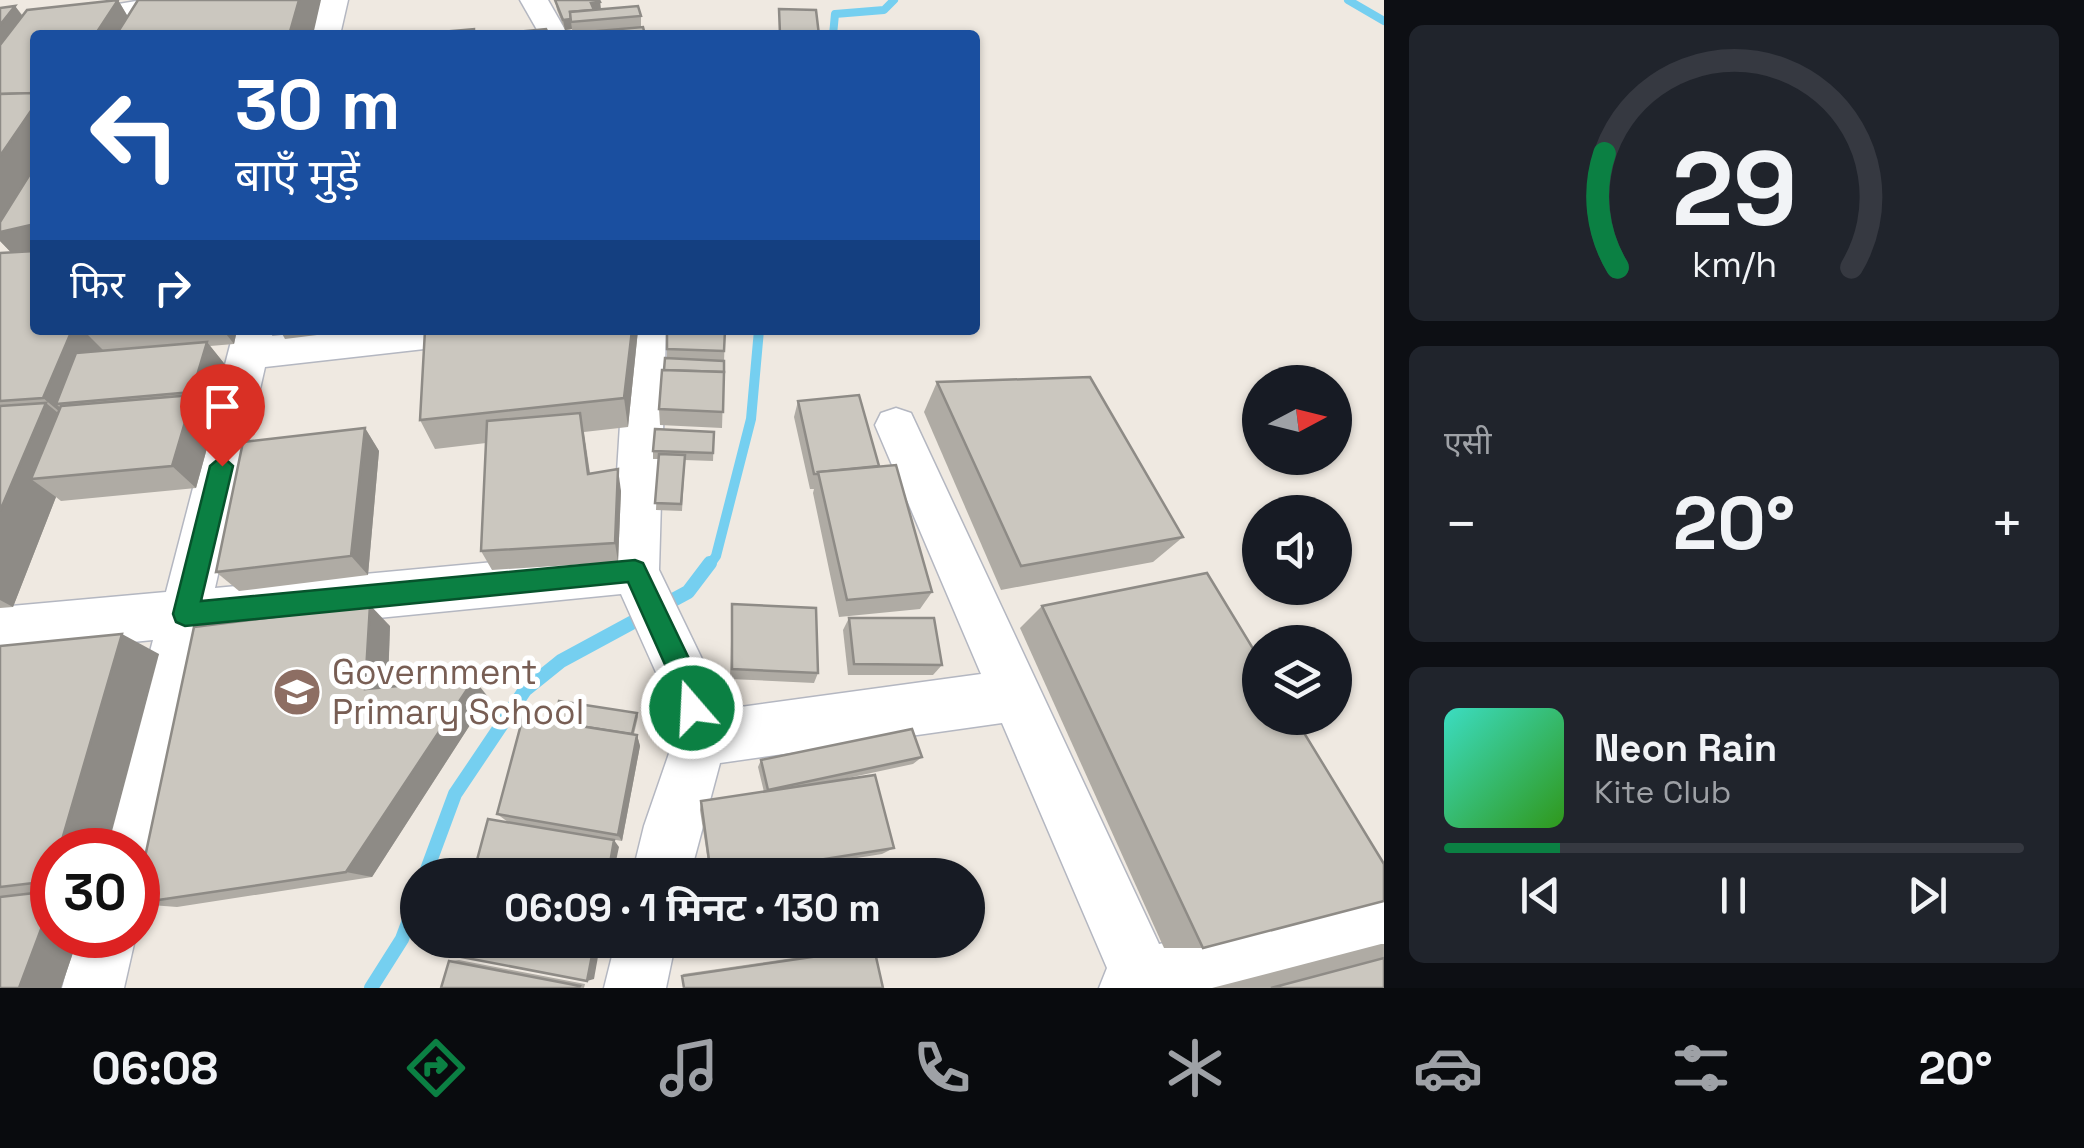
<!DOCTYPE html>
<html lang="hi">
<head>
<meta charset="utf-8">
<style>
  :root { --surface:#171b24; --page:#20242c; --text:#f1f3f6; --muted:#9ea1a6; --line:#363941; --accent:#0b8043 }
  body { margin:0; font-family:"Space Grotesk","Noto Sans Devanagari",sans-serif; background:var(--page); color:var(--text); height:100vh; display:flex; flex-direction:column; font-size:38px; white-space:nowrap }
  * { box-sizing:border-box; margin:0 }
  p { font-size:32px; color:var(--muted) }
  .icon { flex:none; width:55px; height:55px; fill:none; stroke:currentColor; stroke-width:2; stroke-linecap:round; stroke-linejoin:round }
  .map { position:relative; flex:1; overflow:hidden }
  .panel { display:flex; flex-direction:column; gap:25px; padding:25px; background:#0d0f14; width:700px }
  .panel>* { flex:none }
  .banner { position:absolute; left:30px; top:30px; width:950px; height:305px; border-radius:10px; box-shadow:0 2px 8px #0004; background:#1a4fa0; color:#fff; overflow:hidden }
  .needle { width:65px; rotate:83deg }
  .buttons { position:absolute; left:1242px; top:365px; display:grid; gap:20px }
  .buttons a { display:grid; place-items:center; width:110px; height:110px; border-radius:50%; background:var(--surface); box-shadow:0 2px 8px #0004; font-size:50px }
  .speed { position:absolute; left:30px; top:828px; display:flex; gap:20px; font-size:50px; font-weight:700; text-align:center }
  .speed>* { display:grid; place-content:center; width:130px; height:130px; border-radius:50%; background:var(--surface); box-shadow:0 2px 8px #0004; line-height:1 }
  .speed .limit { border:15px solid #d22; background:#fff; color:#111 }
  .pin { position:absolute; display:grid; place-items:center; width:85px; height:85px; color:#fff; margin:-102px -42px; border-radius:50% 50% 50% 0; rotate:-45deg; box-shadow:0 0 10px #0007 }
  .pin .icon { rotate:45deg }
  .me { position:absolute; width:110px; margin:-55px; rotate:341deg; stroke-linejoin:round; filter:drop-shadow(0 0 8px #0008) }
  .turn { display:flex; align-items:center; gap:35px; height:210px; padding:0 40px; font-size:45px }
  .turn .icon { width:130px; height:130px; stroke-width:2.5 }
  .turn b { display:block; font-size:70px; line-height:85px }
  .then { display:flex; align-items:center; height:95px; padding:0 40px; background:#0003; gap:20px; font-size:38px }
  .big { font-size:75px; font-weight:700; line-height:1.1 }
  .panel .card { flex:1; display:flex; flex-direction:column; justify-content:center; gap:15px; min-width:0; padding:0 35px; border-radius:15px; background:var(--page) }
  .panel .dial { align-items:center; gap:0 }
  .dial svg { height:260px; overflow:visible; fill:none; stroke:var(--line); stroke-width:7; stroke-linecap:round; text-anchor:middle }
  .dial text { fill:var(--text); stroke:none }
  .song { display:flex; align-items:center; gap:30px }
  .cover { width:120px; height:120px; border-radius:15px; background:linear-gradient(135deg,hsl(170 70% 55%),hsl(110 70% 35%)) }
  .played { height:10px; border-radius:5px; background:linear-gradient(90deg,var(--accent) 20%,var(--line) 20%) }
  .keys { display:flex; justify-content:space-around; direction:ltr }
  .heat { display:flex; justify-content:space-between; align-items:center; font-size:55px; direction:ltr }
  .trip { position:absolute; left:400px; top:858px; width:585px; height:100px; border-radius:50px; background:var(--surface); box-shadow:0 2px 8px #0004; font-weight:700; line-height:100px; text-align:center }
  .menu { display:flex; height:160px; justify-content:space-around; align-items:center; background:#090b0e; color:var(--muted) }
  .menu .icon { width:70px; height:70px }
  .menu .selected { color:var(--accent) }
  .menu b { font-size:45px; color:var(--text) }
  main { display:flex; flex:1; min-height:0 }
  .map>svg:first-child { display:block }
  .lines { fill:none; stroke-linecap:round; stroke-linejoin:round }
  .stream-far2 { stroke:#75cff0; stroke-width:8 }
  .stream-far1 { stroke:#75cff0; stroke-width:10 }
  .stream { stroke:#75cff0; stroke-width:14 }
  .minor-casing { stroke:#b4b7c1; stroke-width:3 }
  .minor { fill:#fff; fill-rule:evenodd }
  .wall { fill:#afaba4 }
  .shaded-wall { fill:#8e8b86 }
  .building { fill:#cbc7bf; stroke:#8e8b86; stroke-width:2.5 }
  .route { fill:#0b8043; stroke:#07532c; stroke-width:2.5 }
  .labels { text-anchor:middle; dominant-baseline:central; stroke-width:10; stroke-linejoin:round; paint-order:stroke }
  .education-label { font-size:35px; fill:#785e54; stroke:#fff; text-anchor:start }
</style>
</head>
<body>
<main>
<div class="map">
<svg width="1384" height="988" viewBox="0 0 1384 988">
  <rect width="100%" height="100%" fill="#efe9e1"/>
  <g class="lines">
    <g class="stream-far2">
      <polyline points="1348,0 1384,21"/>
      <polyline points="833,35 835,14 884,10 894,0"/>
    </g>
    <polyline class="stream-far1" points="709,566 716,556 751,419 759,330"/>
    <g class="stream">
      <polyline points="662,606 688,592 710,563"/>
      <polyline points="425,875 455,794 525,690 561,661 646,615"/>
      <polyline points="371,988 402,939 418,896"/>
    </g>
    <g class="minor-casing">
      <g id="minor">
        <polygon points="142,0 204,0 190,8 0,42 0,24"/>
        <polygon points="320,0 348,0 340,35 312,35"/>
        <polygon points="520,0 548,0 568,35 540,35"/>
        <polygon points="234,330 274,330 272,336 328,330 480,330 474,340 460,345 265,367 215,588 612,551 626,330 666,330 659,570 702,659 719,710 981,674 875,425 881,413 896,408 911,413 1159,944 1384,898 1384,958 1244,988 1099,988 1107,968 1002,723 720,763 690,875 632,875 644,826 674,739 659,679 621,594 205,635 156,850 147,870 138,875 138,850 98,850 153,640 0,655 0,607 166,592"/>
        <polygon points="76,935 136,935 124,988 62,988"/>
        <polygon points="616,940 676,940 666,988 604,988"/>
      </g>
    </g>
    <use href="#minor" class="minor"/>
  </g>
  <g class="wall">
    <polygon points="118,0 128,17 322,2 35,35 35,330 237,330 234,344 210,346 227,367 214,416 212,416 215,419 196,488 61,501 56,497 13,607 0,608 0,253 11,252 0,241 0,8 15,6 23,16"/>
    <polygon points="555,0 600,1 601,9 641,16 641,27 645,35 573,35 572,29 565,30 557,10"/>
    <polygon points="280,330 357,330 285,339"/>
    <polygon points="638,330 628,427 584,432 590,473 621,491 618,562 492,570 481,551 486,443 435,449 420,420"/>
    <polygon points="667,330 725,330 722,428 660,425 659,409 667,358"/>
    <polygon points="937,382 1183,537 1153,562 1001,590 924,412"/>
    <polygon points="798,401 879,466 932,592 920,609 839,617 813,493 814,489 810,489 794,417"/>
    <polygon points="365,428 379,451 368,575 239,591 216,572"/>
    <polygon points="714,432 713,461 685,460 682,511 656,510 658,459 653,459 653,451"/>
    <polygon points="732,604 818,673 814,683 730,679"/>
    <polygon points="1042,606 1203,948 1164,948 1020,628"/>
    <polygon points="849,618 942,665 933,675 848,675 843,630"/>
    <polygon points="390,626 388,687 488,697 372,877 177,907 138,904"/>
    <polygon points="0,646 159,654 52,850 52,935 79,935 61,988 0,988"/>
    <polygon points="637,713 638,717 634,734 637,735 640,746 622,841 508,822 497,814 554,722"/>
    <polygon points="922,757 913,764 829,782 894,848 882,854 750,875 710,875 700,810 701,801 764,792 758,767 761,760"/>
    <polygon points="1381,944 1384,944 1384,988 1212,988"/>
    <polygon points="862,948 874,948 682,976 683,974"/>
    <polygon points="459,960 585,984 584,988 441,988 449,961"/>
  </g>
  <g class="shaded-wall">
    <polygon points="118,0 134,27 129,35 95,35"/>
    <polygon points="299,0 321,0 313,35 289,35"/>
    <polygon points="600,2 601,12 592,13 591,3"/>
    <polygon points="15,6 36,35 0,95 0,25"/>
    <polygon points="596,16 571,22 572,29 565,30 563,20"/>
    <polygon points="35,105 35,265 25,267 0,241 0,156"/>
    <polygon points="72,330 83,330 106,353 56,404 79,424 78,427 43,398"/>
    <polygon points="223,330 237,330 234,344"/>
    <polygon points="632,330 638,330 628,427 624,398"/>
    <polygon points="207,342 227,367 214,416 192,392"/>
    <polygon points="193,395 215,419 196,488 172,466"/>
    <polygon points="46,403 81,432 31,479 56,497 13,607 0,600 0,511"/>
    <polygon points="580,413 584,436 593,495 588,474"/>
    <polygon points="365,428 379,451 368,575 351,556"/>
    <polygon points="618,469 621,491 618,562 615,543"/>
    <polygon points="370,605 390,626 387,706 365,689"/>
    <polygon points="122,634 159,654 107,850 59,850"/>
    <polygon points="474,679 488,697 372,877 346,872"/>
    <polygon points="637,735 640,746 622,841 618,835"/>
    <polygon points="614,840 619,847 613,875 608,875"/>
    <polygon points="52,900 52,935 79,935 61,988 19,988"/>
    <polygon points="595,940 601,940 594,979 587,981"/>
  </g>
  <g class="building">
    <polygon points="118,0 95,35 35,35 35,93 0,94 0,45 27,10"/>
    <polygon points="138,0 299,0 289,35 116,35"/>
    <polygon points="555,0 599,0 600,2 591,3 594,10 570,12 571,19 563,20"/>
    <polygon points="15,6 0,25 0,8"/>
    <polygon points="638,6 641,16 571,22 570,12"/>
    <polygon points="779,9 816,10 819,35 780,34"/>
    <polygon points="643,27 645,35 575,35 574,33"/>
    <polygon points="474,29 474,35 406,35"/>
    <polygon points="546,29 549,35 485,35"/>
    <polygon points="35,93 35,105 0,156 0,94"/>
    <polygon points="35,166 35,224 0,232 0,222"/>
    <polygon points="35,251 35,330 72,330 43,398 0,401 0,253"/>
    <polygon points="425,330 632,330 624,398 420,420"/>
    <polygon points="667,330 725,330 724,351 667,349"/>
    <polygon points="207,342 192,392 56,404 76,353"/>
    <polygon points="665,358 724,361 724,372 664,370"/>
    <polygon points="662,370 724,372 723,412 659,409"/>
    <polygon points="1090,377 1183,537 1021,566 937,382"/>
    <polygon points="193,395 172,466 31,479 61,406"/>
    <polygon points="859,395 879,466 818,472 819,474 814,474 798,401"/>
    <polygon points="46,403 0,511 0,406"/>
    <polygon points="580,413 588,474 618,469 615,543 481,551 487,421"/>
    <polygon points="365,428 351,556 216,572 243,442"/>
    <polygon points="655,429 714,432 713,453 653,451"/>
    <polygon points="659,454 685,455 681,504 655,503"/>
    <polygon points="896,465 932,592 847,600 818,472"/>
    <polygon points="1207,573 1260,660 1260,718 1295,718 1384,864 1384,901 1203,948 1042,606"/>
    <polygon points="732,604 816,608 818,673 732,669"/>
    <polygon points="370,605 365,689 474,679 346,872 138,903 138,890 194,627"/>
    <polygon points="849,618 934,618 942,665 854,664"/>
    <polygon points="122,634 59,850 52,850 52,872 50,881 0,887 0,646"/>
    <polygon points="559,701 637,713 632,734 554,722"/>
    <polygon points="523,717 637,735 618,835 497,814"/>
    <polygon points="912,729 922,757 768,790 761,760"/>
    <polygon points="875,775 894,848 725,875 711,875 701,801"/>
    <polygon points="488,819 614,840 608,875 473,875"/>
    <polygon points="52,891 52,900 19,988 0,988 0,897"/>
    <polygon points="455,940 595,940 587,981 451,955"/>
    <polygon points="874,948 883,988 684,988 682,976"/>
    <polygon points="1384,958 1384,988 1271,988"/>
    <polygon points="449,961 580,986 579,988 441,988"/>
  </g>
  <polygon class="route" points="222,456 233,466 201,601 635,560 643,563 693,667 706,708 702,717 692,721 683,717 671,678 628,582 185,626 176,622 173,614 210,466"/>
  <defs>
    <g id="school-disc" transform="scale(2.5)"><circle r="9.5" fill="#8d6e63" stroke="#fff"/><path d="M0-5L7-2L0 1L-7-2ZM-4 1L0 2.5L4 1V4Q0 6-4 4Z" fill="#fff"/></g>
  </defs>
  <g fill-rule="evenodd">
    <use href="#school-disc" x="297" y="692"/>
  </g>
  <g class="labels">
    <g class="education-label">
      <text x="332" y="672">Government<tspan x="332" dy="40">Primary School</tspan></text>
    </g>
  </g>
</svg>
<div class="buttons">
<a><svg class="needle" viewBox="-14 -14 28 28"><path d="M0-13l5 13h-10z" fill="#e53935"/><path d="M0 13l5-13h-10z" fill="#9ea1a6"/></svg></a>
<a><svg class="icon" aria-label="sound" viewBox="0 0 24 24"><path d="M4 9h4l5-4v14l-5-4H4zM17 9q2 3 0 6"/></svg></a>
<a><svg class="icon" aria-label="layers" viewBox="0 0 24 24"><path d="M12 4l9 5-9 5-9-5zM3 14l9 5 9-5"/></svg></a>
</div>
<div class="speed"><div class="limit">30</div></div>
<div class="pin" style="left:222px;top:466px;background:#d93025"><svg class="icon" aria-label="arrive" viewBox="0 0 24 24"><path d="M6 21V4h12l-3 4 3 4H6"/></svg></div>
<svg class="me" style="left:692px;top:708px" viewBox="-20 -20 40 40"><circle r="17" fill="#0b8043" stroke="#fff" stroke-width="3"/><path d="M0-11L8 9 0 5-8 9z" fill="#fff"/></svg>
<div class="trip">06:09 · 1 मिनट · 130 m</div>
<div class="banner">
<div class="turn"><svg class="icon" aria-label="left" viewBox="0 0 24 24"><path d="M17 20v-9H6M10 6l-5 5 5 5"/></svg><div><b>30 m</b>बाएँ मुड़ें</div></div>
<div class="then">फिर<svg class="icon" aria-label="right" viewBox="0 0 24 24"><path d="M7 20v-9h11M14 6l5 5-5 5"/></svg></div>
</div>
</div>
<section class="panel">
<div class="card dial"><svg viewBox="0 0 100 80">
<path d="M14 69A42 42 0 1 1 86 69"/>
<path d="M14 69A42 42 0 0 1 10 34" stroke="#0b8043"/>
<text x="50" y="56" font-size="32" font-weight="700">29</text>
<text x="50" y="72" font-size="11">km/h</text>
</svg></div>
<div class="card"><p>एसी</p>
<div class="heat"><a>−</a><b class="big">20°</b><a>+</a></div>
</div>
<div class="card">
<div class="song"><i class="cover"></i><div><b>Neon Rain</b><p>Kite Club</p></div></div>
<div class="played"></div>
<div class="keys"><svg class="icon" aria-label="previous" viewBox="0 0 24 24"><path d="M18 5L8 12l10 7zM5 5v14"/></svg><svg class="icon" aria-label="pause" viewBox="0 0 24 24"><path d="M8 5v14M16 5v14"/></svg><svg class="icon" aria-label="next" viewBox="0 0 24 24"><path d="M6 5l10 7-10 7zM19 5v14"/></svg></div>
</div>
</section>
</main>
<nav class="menu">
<b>06:08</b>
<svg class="icon selected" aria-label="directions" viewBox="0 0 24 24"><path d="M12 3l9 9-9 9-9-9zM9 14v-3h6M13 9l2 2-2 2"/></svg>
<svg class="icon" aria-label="music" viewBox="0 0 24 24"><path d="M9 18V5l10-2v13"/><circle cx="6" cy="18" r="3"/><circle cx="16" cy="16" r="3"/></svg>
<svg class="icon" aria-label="phone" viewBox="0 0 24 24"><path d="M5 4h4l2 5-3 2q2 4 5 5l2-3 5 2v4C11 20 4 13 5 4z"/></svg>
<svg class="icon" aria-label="climate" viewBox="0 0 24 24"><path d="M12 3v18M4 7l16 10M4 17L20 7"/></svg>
<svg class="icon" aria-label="car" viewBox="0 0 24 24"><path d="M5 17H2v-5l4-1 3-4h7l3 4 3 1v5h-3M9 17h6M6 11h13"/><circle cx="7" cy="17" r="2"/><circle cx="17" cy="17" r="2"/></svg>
<svg class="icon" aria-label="filters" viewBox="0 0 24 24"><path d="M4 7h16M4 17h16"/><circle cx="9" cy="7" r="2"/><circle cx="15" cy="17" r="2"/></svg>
<b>20°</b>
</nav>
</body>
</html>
